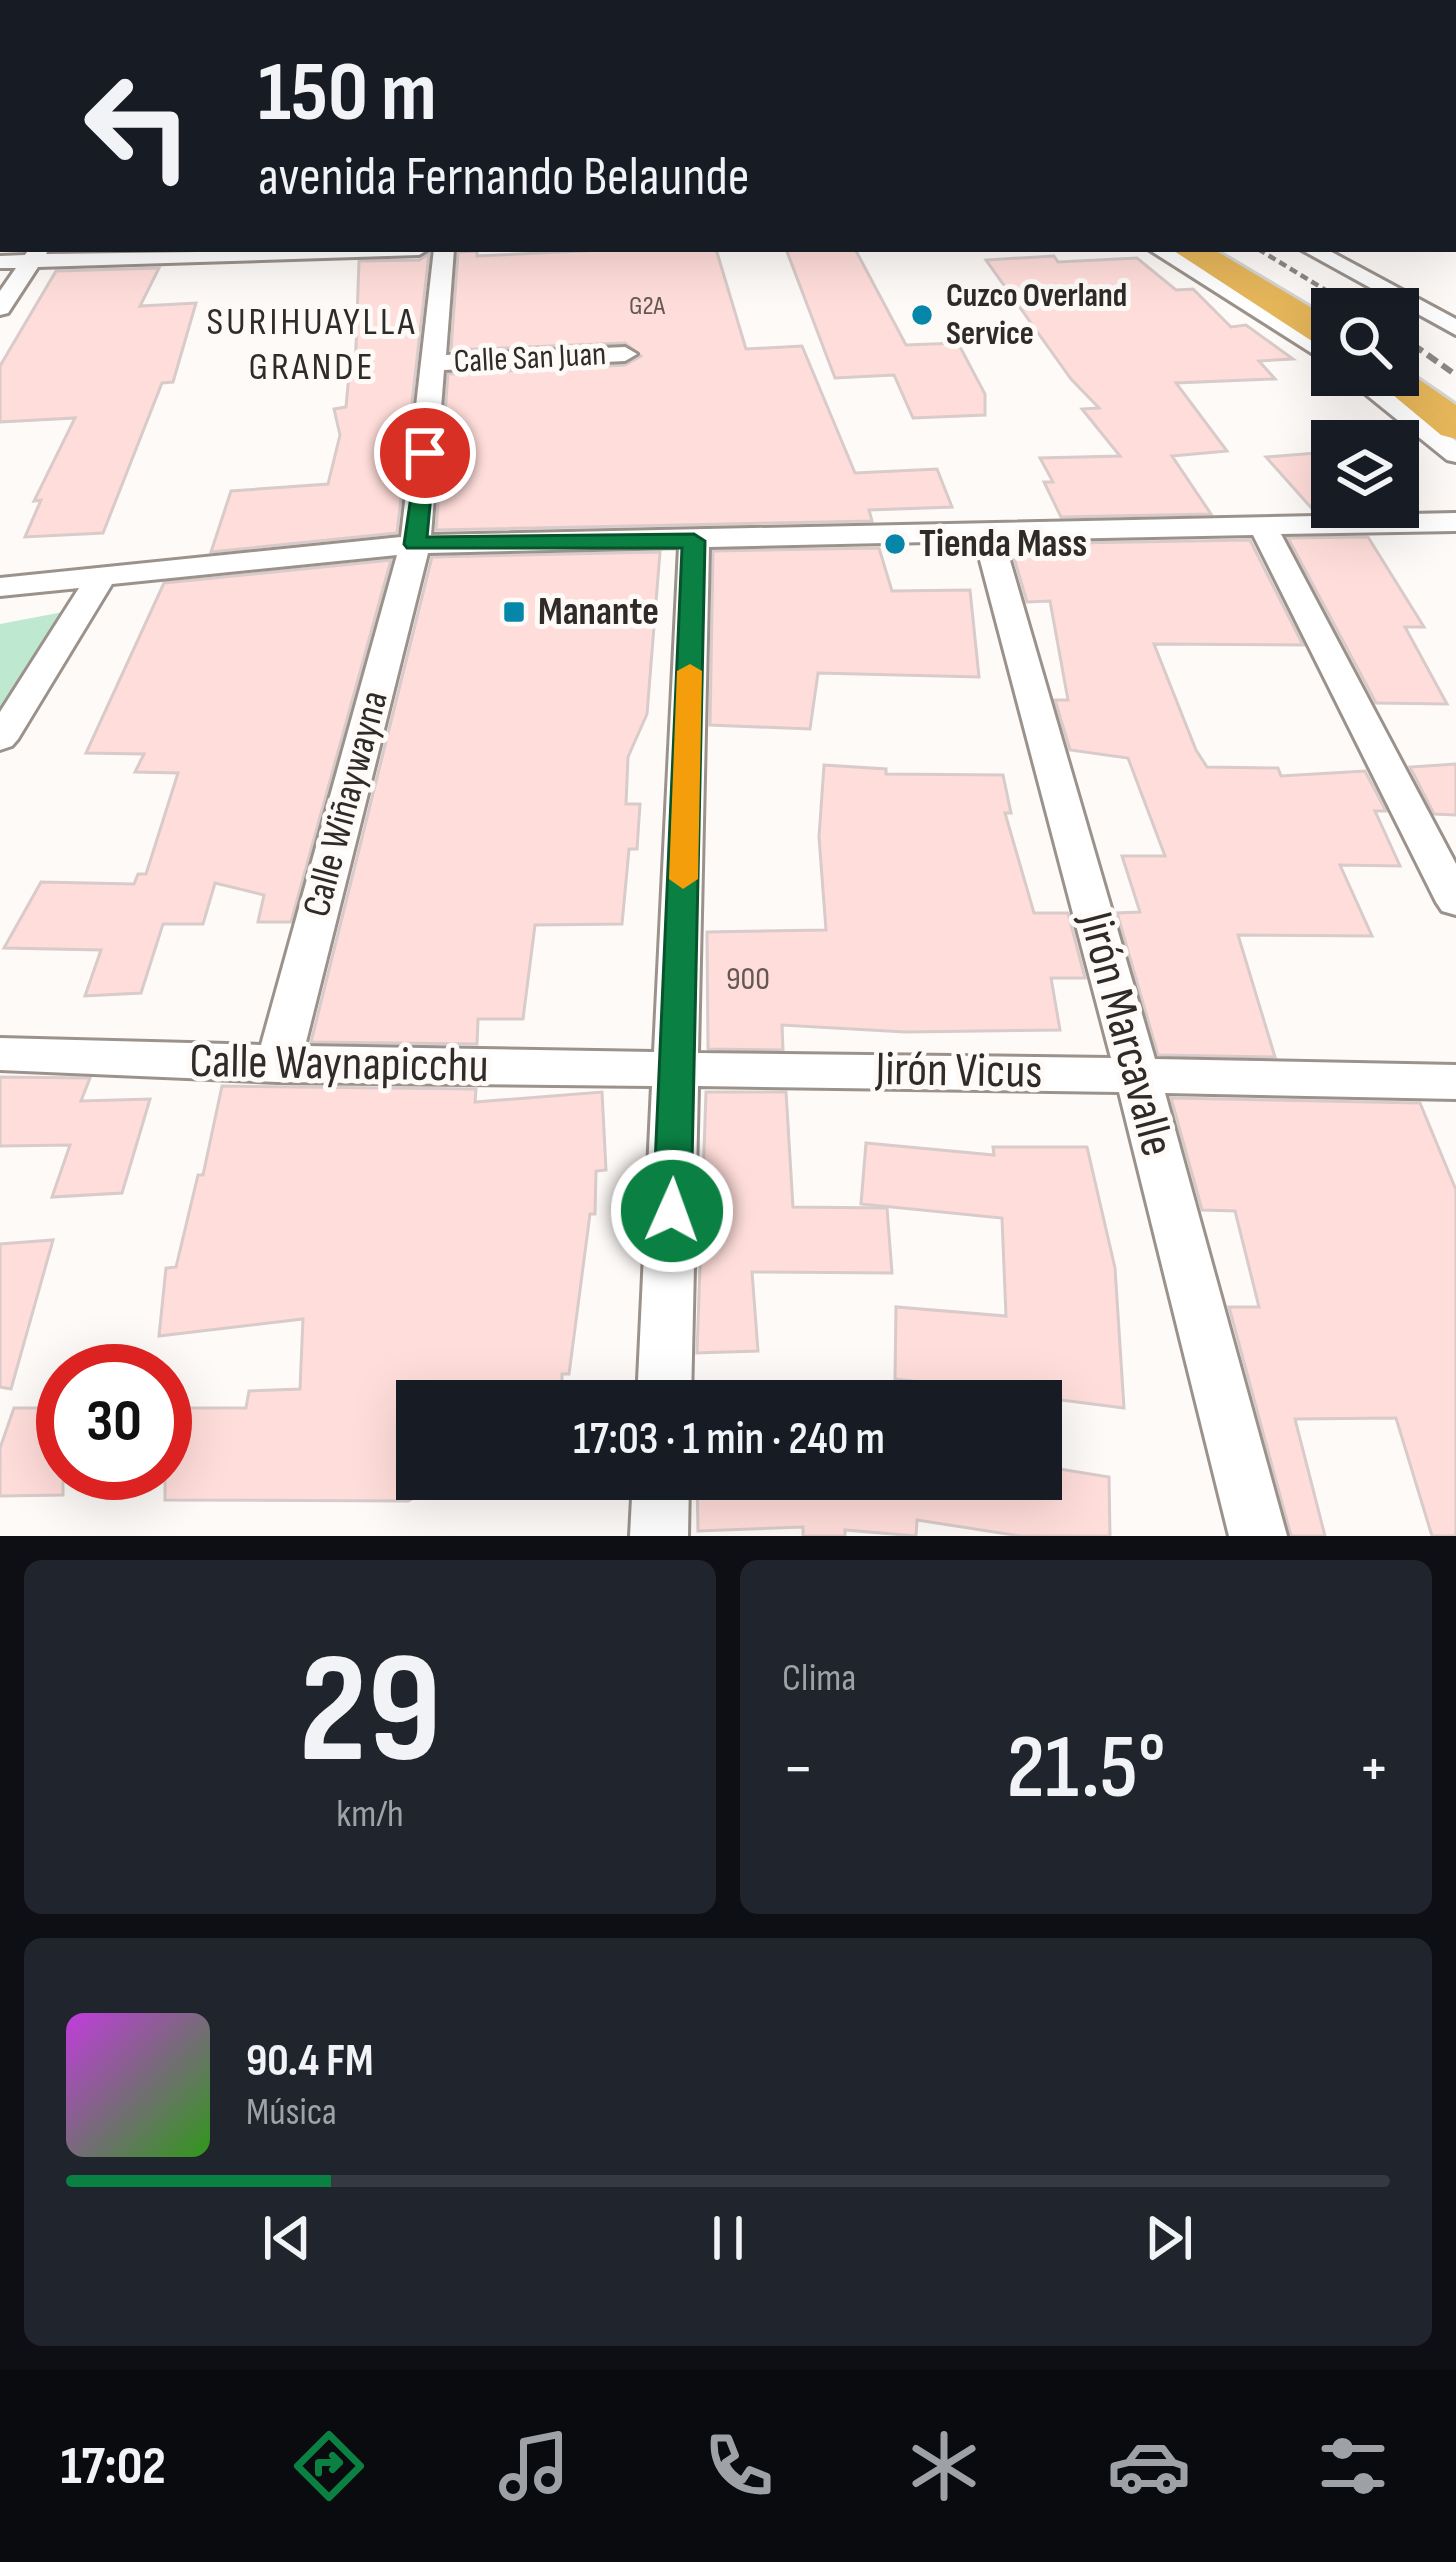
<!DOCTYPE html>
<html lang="es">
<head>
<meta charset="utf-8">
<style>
  :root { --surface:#171b24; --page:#20242c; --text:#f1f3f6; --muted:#9ea1a6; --line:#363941; --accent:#0b8043 }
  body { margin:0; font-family:"Sofia Sans Condensed",sans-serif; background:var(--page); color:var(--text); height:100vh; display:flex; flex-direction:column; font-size:45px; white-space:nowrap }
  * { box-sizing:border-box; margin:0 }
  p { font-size:39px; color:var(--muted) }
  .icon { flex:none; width:66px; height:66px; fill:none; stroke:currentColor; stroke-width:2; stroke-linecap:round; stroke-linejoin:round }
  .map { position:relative; height:1536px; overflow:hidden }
  .side { display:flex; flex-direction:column; gap:24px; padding:24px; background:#0d0f14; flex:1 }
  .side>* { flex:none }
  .banner { position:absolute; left:0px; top:0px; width:1458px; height:252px; box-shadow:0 12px 48px #0002; background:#171b24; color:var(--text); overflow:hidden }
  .fabs { position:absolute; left:1311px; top:288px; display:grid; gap:24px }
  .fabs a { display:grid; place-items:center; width:108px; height:108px; border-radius:0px; background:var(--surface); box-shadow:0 12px 48px #0002; font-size:60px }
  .speed { position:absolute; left:36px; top:1344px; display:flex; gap:24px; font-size:60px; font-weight:700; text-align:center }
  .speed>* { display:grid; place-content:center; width:156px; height:156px; border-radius:50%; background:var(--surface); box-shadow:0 12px 48px #0002; line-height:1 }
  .speed .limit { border:18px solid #d22; background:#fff; color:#111 }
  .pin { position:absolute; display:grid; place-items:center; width:102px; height:102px; color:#fff; margin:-51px; border:6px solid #fff; border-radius:50%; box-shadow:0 3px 12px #0007 }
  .me { position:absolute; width:132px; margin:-66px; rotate:2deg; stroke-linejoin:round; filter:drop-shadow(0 0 9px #0008) }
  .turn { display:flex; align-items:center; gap:42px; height:252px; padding:0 60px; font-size:54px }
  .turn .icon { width:156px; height:156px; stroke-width:2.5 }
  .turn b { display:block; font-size:84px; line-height:102px }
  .big { font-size:90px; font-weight:600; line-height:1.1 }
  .side .card { flex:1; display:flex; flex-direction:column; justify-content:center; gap:18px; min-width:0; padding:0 42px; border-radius:18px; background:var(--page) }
  .side .dial { align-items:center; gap:0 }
  .dial b { font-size:156px; line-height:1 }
  .song { display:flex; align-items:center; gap:36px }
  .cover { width:144px; height:144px; border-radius:18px; background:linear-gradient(135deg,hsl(290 70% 55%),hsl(110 70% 35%)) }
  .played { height:12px; border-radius:6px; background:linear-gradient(90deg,var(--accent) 20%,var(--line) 20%) }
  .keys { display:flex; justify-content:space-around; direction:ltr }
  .heat { display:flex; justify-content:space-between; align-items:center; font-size:66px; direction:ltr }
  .side .tiles { flex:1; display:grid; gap:24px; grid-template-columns:1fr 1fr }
  .card:last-child { grid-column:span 2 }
  .trip { position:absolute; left:396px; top:1380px; width:666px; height:120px; border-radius:0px; background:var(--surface); box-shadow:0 12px 48px #0002; font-weight:600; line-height:120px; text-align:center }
  .tab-bar { display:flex; height:192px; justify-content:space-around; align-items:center; background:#090b0e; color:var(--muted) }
  .tab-bar .icon { width:84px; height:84px }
  .tab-bar .on { color:var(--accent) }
  .tab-bar b { font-size:54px; color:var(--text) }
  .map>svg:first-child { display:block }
  .green { fill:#bee8d0 }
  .building { fill:#ffddda; stroke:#d8cbca; stroke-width:3 }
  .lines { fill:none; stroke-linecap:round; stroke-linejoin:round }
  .minor-casing { stroke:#9b928c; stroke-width:6 }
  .trunk-casing { stroke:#d5d5d4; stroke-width:6 }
  .minor { fill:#fff; fill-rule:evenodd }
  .trunk { fill:#e6b65a; fill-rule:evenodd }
  .rail-far1 { stroke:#8b8885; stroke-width:4.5; stroke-dasharray:8 4.5; stroke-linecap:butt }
  .rail { stroke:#8b8885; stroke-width:6; stroke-dasharray:12 6; stroke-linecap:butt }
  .route { fill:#0b8043; stroke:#07532c; stroke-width:3 }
  .slow { fill:#f59e0b }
  .poi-dot { fill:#0687a9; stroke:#fefaf7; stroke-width:4.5 }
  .labels { text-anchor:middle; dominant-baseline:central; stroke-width:10; stroke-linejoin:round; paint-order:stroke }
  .far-number-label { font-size:27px; fill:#625854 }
  .far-poi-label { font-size:33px; font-weight:bold; fill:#2e2b28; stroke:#fefaf7; text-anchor:start }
  .far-street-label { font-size:33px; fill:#2e2b28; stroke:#fefaf7 }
  .number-label { font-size:33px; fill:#625854 }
  .far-quarter-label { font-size:39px; letter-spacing:3px; fill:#2e2b28; stroke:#fefaf7 }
  .poi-label { font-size:39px; font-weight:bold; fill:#2e2b28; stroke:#fefaf7; text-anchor:start }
  .street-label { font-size:39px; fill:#2e2b28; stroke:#fefaf7 }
  .near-street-label { font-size:48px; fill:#2e2b28; stroke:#fefaf7 }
</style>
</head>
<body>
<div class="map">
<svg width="1456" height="1536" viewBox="0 0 1456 1536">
  <rect width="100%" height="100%" fill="#fefaf7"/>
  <polygon class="green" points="79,609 0,736 0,624"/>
  <g class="building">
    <polygon points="622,249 716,249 746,349 802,346 855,473 937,469 952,507 869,510 872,521 436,530 448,374 625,365 641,356 625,343 451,350 458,252 477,251 477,256"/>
    <polygon points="786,249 855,249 906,345 958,343 985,394 985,415 913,418 894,375 835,378"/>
    <polygon points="429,254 397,533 211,552 231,491 328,484 340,435 334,409 346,407 349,374 355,374 359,261 419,260"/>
    <polygon points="1054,256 1058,262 1137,258 1176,290 1193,289 1231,327 1246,325 1293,359 1259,361 1275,379 1176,383 1227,451 1172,456 1211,514 1061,517 1044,482 1053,482 1040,458 1120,456 1082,409 1099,408 1071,379 986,260"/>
    <polygon points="159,268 140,306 196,303 173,382 162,383 103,533 25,537 41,500 34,501 75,418 0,422 0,366 56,271"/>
    <polygon points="1316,453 1332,479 1332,507 1352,511 1315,512 1266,457"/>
    <polygon points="1368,537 1424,627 1405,627 1447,704 1376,703 1288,538"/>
    <polygon points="1250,540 1303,645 1154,644 1196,750 1207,767 1278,768 1281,776 1365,771 1386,811 1375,811 1400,866 1340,865 1372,936 1238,935 1275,1057 1158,1055 1117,913 1140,912 1122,856 1165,856 1128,758 1070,750 1055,700 1068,700 1050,601 1027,602 1010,544"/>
    <polygon points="879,548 892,591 970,590 979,677 818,673 810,729 710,725 713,551"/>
    <polygon points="660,552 647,714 628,757 626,804 640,804 637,849 629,849 622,924 535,925 523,1019 478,1019 477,1044 311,1042 432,557"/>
    <polygon points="391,560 291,922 258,922 264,895 215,883 203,924 163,924 141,993 85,996 101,950 4,948 41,882 134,884 138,874 146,874 178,773 135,772 144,754 86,753 164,583"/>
    <polygon points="1456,764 1456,815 1434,814 1410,767"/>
    <polygon points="824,765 886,769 886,774 1003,775 1011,813 1005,813 1034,913 1068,913 1085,978 1051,978 1060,1030 905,1032 782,1025 783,1050 708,1049 707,932 826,930 819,837"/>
    <polygon points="0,1077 90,1078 81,1101 150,1099 122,1193 52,1197 70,1145 0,1146"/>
    <polygon points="222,1086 476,1089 475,1102 602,1092 606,1170 596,1171 595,1214 590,1214 569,1374 562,1374 562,1401 417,1401 417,1496 408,1501 165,1500 165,1408 246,1408 249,1391 300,1389 303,1319 159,1336 166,1268 176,1267 198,1175 203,1175"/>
    <polygon points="706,1092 786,1092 793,1207 887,1208 892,1273 752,1272 758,1351 697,1353"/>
    <polygon points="1171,1098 1420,1103 1456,1190 1456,1536 1432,1536 1396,1418 1295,1419 1325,1536 1291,1536 1229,1307 1259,1307 1235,1211 1202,1210"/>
    <polygon points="866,1143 994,1155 993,1147 1087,1147 1115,1268 1124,1408 895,1379 896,1307 1006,1316 1002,1218 861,1204"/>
    <polygon points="53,1240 11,1389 0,1387 0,1244"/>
    <polygon points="14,1408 63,1408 63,1495 0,1496 0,1448"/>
    <polygon points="1041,1466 1109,1477 1110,1536 1020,1536 917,1520 916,1536 845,1530 845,1536 803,1536 803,1527 698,1531 697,1479 1041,1479"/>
  </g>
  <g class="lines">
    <g class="minor-casing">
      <g id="minor">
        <polygon points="11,0 26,0 9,3"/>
        <polygon points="202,0 216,0 200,3"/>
        <rect x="506" y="0" width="14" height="3"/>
        <polygon points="734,0 751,0 753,3 736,3"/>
        <polygon points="828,0 845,0 847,3 830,3"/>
        <polygon points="989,0 1004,0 1006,3 991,3"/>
        <polygon points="1247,0 1262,0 1264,3 1249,3"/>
        <rect x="1455" y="13" width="1" height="8"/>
        <rect x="1455" y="72" width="1" height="11"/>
        <polygon points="29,249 49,249 46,254 429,249 419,255 38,267 8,313 0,315 0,291 16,268 0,268 0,256 25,255"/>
        <path d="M434 249H454L446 355 625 347 637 354 625 361 444 370 431 535 1456 513V531L1281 534 1456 864V915L1442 911 1436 902 1253 535 1004 540 1155 1059 1456 1065V1099L1165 1093 1287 1536H1229L1119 1092 698 1086 691 1401H637L652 1086 278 1082 0 1070V1038L261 1045 397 555 112 584 18 739 12 746 0 750V712L79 588 0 596V578L401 537ZM975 541 1111 1058 698 1053 709 547ZM679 547 654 1052 305 1046 428 553Z"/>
        <polygon points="1148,249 1172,249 1332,349 1332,366"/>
        <polygon points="1300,249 1326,249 1456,319 1456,335"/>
        <polygon points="1342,375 1370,375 1456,441 1456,462 1447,460"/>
        <polygon points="633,1479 689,1479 688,1536 630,1536"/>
      </g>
    </g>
    <g class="trunk-casing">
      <g id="trunk">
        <polygon points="777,0 803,0 805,3 779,3"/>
        <polygon points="1171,249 1213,249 1332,320 1332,349 1318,345"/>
        <polygon points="1398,365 1456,405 1456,439 1441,435 1369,375 1398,375"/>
      </g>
    </g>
    <use href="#minor" class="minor"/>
    <use href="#trunk" class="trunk"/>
    <g class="rail-far1">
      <polyline points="808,0 813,3"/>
      <polyline points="1258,249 1332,294"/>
    </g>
    <g class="rail">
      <polyline points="1327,291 1358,309"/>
      <polyline points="1398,334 1456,375"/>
    </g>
  </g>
  <polygon class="route" points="418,449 435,453 427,537 694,534 705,541 691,1211 685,1222 672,1226 659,1222 653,1211 682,548 407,548 404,544"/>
  <polygon class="slow" points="690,664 702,671 698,879 683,889 669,879 677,671"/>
  <g class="poi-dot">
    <circle cx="922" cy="315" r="12"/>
    <circle cx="895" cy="544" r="12"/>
    <rect x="502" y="600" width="24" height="24" rx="6"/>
  </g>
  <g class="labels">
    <g class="far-number-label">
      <text x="647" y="306">G2A</text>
    </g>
    <g class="far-poi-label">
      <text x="946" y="296">Cuzco Overland<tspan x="946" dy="38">Service</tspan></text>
    </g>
    <g class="far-street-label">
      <text transform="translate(530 358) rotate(-3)">Calle San Juan</text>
    </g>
    <g class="number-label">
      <text x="748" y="979">900</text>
    </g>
    <g class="far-quarter-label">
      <text x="312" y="322">SURIHUAYLLA<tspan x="312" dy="45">GRANDE</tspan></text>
    </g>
    <g class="poi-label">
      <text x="919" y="544">Tienda Mass</text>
      <text x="538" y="612">Manante</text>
    </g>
    <g class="street-label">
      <text transform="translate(346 804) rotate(-75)">Calle Wiñaywayna</text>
    </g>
    <g class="near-street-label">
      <text transform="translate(1126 1034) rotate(75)">Jirón Marcavalle</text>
      <text transform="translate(339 1064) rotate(1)">Calle Waynapicchu</text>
      <text transform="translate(959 1071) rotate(1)">Jirón Vicus</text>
    </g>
  </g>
</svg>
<div class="fabs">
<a><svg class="icon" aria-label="search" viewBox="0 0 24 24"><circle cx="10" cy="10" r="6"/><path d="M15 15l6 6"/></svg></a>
<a><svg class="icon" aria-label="layers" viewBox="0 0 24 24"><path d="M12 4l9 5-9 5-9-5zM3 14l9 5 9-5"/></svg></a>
</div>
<div class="speed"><div class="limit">30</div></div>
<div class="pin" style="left:425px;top:453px;background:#d93025"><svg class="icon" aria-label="arrive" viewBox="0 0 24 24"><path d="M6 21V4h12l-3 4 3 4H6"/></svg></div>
<svg class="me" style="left:672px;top:1211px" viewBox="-20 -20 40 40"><circle r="17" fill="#0b8043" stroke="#fff" stroke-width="3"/><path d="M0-11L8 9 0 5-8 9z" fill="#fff"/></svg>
<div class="trip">17:03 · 1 min · 240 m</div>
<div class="banner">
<div class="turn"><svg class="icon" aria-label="left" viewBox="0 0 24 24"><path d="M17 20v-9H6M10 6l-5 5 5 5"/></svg><div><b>150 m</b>avenida Fernando Belaunde</div></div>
</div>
</div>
<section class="side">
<div class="tiles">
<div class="card dial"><b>29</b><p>km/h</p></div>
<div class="card"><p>Clima</p>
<div class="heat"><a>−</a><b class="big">21.5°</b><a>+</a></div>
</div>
<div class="card">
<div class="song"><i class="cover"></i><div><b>90.4 FM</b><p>Música</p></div></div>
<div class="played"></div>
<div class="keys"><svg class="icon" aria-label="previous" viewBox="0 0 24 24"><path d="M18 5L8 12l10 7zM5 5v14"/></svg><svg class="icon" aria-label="pause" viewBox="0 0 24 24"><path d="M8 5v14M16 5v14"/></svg><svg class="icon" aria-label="next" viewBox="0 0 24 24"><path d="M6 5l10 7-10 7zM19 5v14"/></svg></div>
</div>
</div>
</section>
<nav class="tab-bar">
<b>17:02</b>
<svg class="icon on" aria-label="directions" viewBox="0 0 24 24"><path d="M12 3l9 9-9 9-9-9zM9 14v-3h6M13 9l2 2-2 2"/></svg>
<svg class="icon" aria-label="music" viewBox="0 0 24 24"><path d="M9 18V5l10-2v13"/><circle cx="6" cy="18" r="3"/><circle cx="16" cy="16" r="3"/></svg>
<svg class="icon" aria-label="phone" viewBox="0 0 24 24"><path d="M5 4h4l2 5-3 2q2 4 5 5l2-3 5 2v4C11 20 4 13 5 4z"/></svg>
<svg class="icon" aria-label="climate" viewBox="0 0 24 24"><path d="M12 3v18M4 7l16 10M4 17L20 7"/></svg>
<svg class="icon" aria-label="car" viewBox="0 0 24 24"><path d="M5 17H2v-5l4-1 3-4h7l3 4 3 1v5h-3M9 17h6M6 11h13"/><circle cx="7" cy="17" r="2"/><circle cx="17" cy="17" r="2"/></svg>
<svg class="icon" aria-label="filters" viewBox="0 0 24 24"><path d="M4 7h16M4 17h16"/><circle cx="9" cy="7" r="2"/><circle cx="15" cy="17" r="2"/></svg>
</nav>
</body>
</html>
